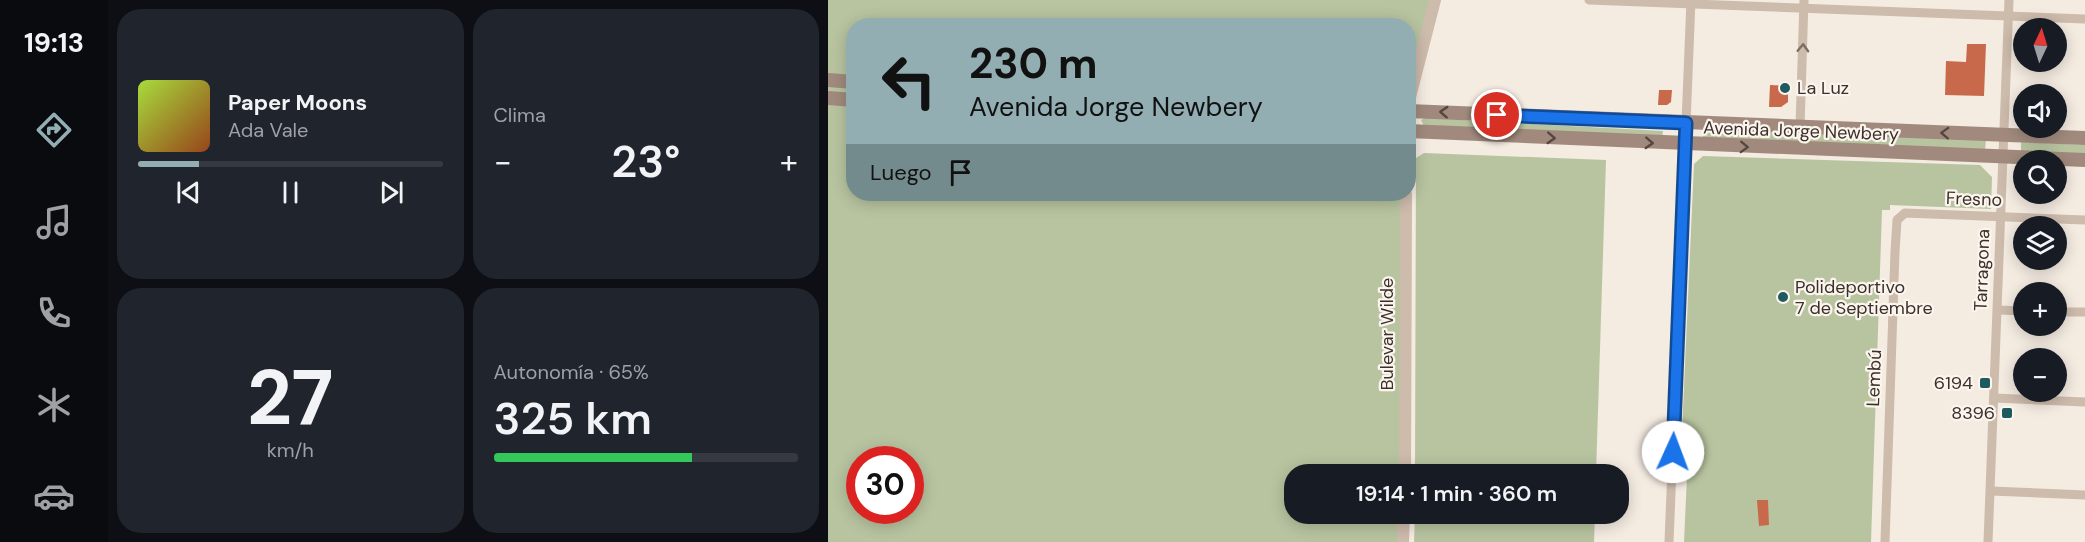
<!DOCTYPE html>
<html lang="es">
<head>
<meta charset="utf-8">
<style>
  :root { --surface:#171b24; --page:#20242c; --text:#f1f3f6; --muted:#9ea1a6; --line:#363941; --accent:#92aeb2 }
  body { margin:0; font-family:"DM Sans",sans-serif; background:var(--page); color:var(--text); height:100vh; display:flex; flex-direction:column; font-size:22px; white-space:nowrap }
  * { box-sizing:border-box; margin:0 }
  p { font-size:20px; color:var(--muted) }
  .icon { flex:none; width:33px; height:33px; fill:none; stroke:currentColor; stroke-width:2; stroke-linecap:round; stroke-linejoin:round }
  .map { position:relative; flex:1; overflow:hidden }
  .details { display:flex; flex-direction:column; gap:9px; padding:9px; background:#0d0f14; width:720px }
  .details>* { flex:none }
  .guide { position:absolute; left:18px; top:18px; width:570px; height:183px; border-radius:24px; box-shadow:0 3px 15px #0003; background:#92aeb2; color:#111; overflow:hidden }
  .needle { width:39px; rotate:4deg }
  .buttons { position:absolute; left:1185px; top:18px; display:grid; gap:12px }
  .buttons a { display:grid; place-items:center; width:54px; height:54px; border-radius:50%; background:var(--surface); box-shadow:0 3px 15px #0003; font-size:30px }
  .speed { position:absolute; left:18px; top:446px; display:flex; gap:12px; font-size:30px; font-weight:700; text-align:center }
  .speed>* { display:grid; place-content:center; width:78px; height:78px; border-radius:50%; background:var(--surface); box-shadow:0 3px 15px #0003; line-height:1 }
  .speed .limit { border:9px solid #d22; background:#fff; color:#111 }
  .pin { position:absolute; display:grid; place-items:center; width:51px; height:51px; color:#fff; margin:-26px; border:3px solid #fff; border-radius:50%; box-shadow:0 2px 6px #0007 }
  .me { position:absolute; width:66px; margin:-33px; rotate:2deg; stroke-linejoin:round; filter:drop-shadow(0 0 4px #0008) }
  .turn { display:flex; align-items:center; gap:21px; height:126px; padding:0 24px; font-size:27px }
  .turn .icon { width:78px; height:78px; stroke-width:2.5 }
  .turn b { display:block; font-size:42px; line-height:51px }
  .then { display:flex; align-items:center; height:57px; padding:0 24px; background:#0003; gap:12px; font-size:22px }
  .big { font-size:45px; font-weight:600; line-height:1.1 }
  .details .tile { flex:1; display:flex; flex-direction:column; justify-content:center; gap:9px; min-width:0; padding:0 21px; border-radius:24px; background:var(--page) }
  .details .dial { align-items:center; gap:0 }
  .dial b { font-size:78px; line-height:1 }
  .song { display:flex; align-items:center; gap:18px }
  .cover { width:72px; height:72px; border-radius:9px; background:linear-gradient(135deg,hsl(80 70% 55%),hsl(20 70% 35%)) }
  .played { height:6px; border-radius:3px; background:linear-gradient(90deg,var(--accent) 20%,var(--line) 20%) }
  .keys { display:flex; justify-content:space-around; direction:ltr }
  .heat { display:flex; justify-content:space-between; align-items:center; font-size:33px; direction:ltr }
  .charge { height:9px; border-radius:4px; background:linear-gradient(90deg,#34c759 65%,var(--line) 0) }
  .details .tiles { flex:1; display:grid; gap:9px; grid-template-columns:repeat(2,1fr) }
  .trip { position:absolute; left:456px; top:464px; width:345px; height:60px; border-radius:24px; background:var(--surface); box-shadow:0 3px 15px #0003; font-weight:600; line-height:60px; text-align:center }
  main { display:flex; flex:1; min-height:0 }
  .tabs { display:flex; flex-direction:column; width:108px; justify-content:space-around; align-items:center; background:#090b0e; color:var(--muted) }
  .tabs .icon { width:42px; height:42px }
  .tabs .active { color:var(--accent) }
  .tabs b { font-size:27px; color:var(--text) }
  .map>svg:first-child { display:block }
  .green { fill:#b8c4a0; fill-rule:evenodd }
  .building { fill:#c8694b }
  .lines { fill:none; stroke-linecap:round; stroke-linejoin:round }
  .minor { stroke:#cdbbac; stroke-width:9 }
  .tertiary { stroke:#cdbbac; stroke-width:12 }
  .secondary { stroke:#a18a7d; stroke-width:14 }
  .oneway { stroke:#7d6f65 }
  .oneway2 { stroke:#544640 }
  .route-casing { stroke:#114b97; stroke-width:15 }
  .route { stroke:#1a73e8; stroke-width:10 }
  .poi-dot { fill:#1f5a5e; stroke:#fbf5ee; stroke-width:2 }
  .labels { text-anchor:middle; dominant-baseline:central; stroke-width:4.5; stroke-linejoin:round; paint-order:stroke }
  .poi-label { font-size:18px; fill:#3b302b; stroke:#fbf5ee; text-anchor:start }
  .street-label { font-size:18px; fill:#3b302b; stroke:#fbf5ee }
</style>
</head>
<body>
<main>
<nav class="tabs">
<b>19:13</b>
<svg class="icon active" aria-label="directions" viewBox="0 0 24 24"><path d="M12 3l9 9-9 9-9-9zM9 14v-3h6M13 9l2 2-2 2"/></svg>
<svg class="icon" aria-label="music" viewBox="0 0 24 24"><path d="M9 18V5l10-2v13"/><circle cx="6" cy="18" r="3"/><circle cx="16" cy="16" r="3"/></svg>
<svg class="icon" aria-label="phone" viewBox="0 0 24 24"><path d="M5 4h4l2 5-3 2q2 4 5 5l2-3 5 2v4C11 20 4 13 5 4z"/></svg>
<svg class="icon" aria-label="climate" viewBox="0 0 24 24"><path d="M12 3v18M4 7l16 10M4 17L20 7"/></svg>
<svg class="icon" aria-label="car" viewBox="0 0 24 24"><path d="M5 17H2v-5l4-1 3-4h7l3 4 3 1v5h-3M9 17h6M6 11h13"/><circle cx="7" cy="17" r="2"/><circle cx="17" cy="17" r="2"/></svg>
</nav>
<section class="details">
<div class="tiles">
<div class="tile">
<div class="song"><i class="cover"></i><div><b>Paper Moons</b><p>Ada Vale</p></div></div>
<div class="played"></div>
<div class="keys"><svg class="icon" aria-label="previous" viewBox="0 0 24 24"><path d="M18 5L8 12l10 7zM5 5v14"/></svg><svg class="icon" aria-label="pause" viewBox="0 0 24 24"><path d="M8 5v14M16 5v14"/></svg><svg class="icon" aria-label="next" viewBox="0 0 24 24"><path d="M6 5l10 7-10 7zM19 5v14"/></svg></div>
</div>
<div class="tile"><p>Clima</p>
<div class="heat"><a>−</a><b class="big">23°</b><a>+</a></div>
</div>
<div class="tile dial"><b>27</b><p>km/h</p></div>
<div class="tile"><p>Autonomía · 65%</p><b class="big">325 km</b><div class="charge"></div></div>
</div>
</section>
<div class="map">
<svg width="1257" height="542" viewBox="0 0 1257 542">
  <rect width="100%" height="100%" fill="#f4ebe1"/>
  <g class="green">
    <path d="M0 0H607L581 105 580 26H26V194H578L577 474H466V513H576L575 542H0ZM32 459H82V510H32Z"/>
    <polygon points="597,118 835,131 834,139 596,126 593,120"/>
    <polygon points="875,130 1158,140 1157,150 875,140"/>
    <polygon points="1193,142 1257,145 1257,154 1193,151"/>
    <polygon points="596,153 778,160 768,474 587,474 588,158"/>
    <polygon points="875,156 1152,165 1164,177 1163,209 1062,205 1062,210 1054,210 1043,542 856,542 860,455 853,454 866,164"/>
    <polygon points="587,513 767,513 766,542 586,542"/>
  </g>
  <g class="building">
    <polygon points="1139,44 1158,44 1156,96 1117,95 1118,61 1138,62"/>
    <polygon points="942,85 960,86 960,102 953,107 941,107"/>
    <polygon points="831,90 844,90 843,102 839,105 830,105"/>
    <polygon points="929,500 940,500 941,525 931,526"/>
  </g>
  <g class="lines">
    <g class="minor">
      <polyline points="761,0 1257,19"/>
      <polyline points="972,127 976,0"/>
      <polyline points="1170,310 1196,311"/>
      <polyline points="1228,312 1257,312"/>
      <polyline points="1166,398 1257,402"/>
      <polyline points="1163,491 1257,495"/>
      <polyline points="841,542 863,0"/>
      <polyline points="1057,542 1067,252 1069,220 1077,213 1257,220"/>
      <polyline points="1160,542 1181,0"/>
    </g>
    <g class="tertiary">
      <polyline points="580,105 607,0"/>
      <polyline points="577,474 578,194"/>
      <polyline points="575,542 576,513"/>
    </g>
    <g class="secondary">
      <polyline points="0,80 26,82"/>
      <polyline points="0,98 26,100"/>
      <polyline points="580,111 1257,138"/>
      <polyline points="580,131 1257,160"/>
    </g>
  </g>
  <defs><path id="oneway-chevron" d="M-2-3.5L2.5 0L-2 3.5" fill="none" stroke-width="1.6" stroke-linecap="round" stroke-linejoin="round" transform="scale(1.5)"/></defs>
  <use class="oneway" href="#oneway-chevron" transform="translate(975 48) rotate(-88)"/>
  <g class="oneway2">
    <use href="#oneway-chevron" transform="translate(616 112) rotate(-177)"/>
    <use href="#oneway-chevron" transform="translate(1117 133) rotate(-178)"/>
    <use href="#oneway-chevron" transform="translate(723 138) rotate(3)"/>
    <use href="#oneway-chevron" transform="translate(821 143) rotate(3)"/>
    <use href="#oneway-chevron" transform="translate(916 147) rotate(2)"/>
  </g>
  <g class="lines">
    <g class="route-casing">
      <polyline id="route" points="669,115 858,123 845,452"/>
    </g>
    <use href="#route" class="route"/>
  </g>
  <g class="poi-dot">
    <circle cx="957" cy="88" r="6"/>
    <circle cx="955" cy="297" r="6"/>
    <rect x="1151" y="377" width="12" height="12" rx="3"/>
    <rect x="1173" y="407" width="12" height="12" rx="3"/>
  </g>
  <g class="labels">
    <g class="poi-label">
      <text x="969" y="88">La Luz</text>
      <text x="967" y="287">Polideportivo<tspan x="967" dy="21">7 de Septiembre</tspan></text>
      <text x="1145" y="383" text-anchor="end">6194</text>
      <text x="1167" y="413" text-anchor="end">8396</text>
    </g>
    <g class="street-label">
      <text transform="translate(973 131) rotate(2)">Avenida Jorge Newbery</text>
      <text transform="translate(1146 199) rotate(2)">Fresno</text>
      <text transform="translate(1154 270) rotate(-88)">Tarragona</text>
      <text transform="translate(559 334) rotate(-90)">Bulevar Wilde</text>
      <text transform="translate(1046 378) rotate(-88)">Lembú</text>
    </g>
  </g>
</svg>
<div class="buttons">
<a><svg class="needle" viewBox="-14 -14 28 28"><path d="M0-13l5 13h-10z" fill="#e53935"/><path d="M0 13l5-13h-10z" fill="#9ea1a6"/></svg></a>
<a><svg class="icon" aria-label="sound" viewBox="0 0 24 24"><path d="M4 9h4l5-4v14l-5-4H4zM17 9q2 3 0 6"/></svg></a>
<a><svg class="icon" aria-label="search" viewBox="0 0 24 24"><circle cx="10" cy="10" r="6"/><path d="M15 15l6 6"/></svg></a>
<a><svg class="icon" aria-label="layers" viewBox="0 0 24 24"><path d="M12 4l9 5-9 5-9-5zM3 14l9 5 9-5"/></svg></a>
<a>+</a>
<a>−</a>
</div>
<div class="speed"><div class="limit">30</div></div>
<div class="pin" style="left:669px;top:115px;background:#d93025"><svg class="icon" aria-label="arrive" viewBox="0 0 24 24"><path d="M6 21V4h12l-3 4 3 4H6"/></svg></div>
<svg class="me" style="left:845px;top:452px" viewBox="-20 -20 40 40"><circle r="19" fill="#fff"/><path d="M0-13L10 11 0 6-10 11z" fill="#1a73e8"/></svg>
<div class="trip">19:14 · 1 min · 360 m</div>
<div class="guide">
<div class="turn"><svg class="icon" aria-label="left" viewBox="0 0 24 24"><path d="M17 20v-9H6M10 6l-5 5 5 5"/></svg><div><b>230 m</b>Avenida Jorge Newbery</div></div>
<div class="then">Luego<svg class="icon" aria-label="arrive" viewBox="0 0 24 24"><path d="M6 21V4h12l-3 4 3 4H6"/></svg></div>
</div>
</div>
</main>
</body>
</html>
